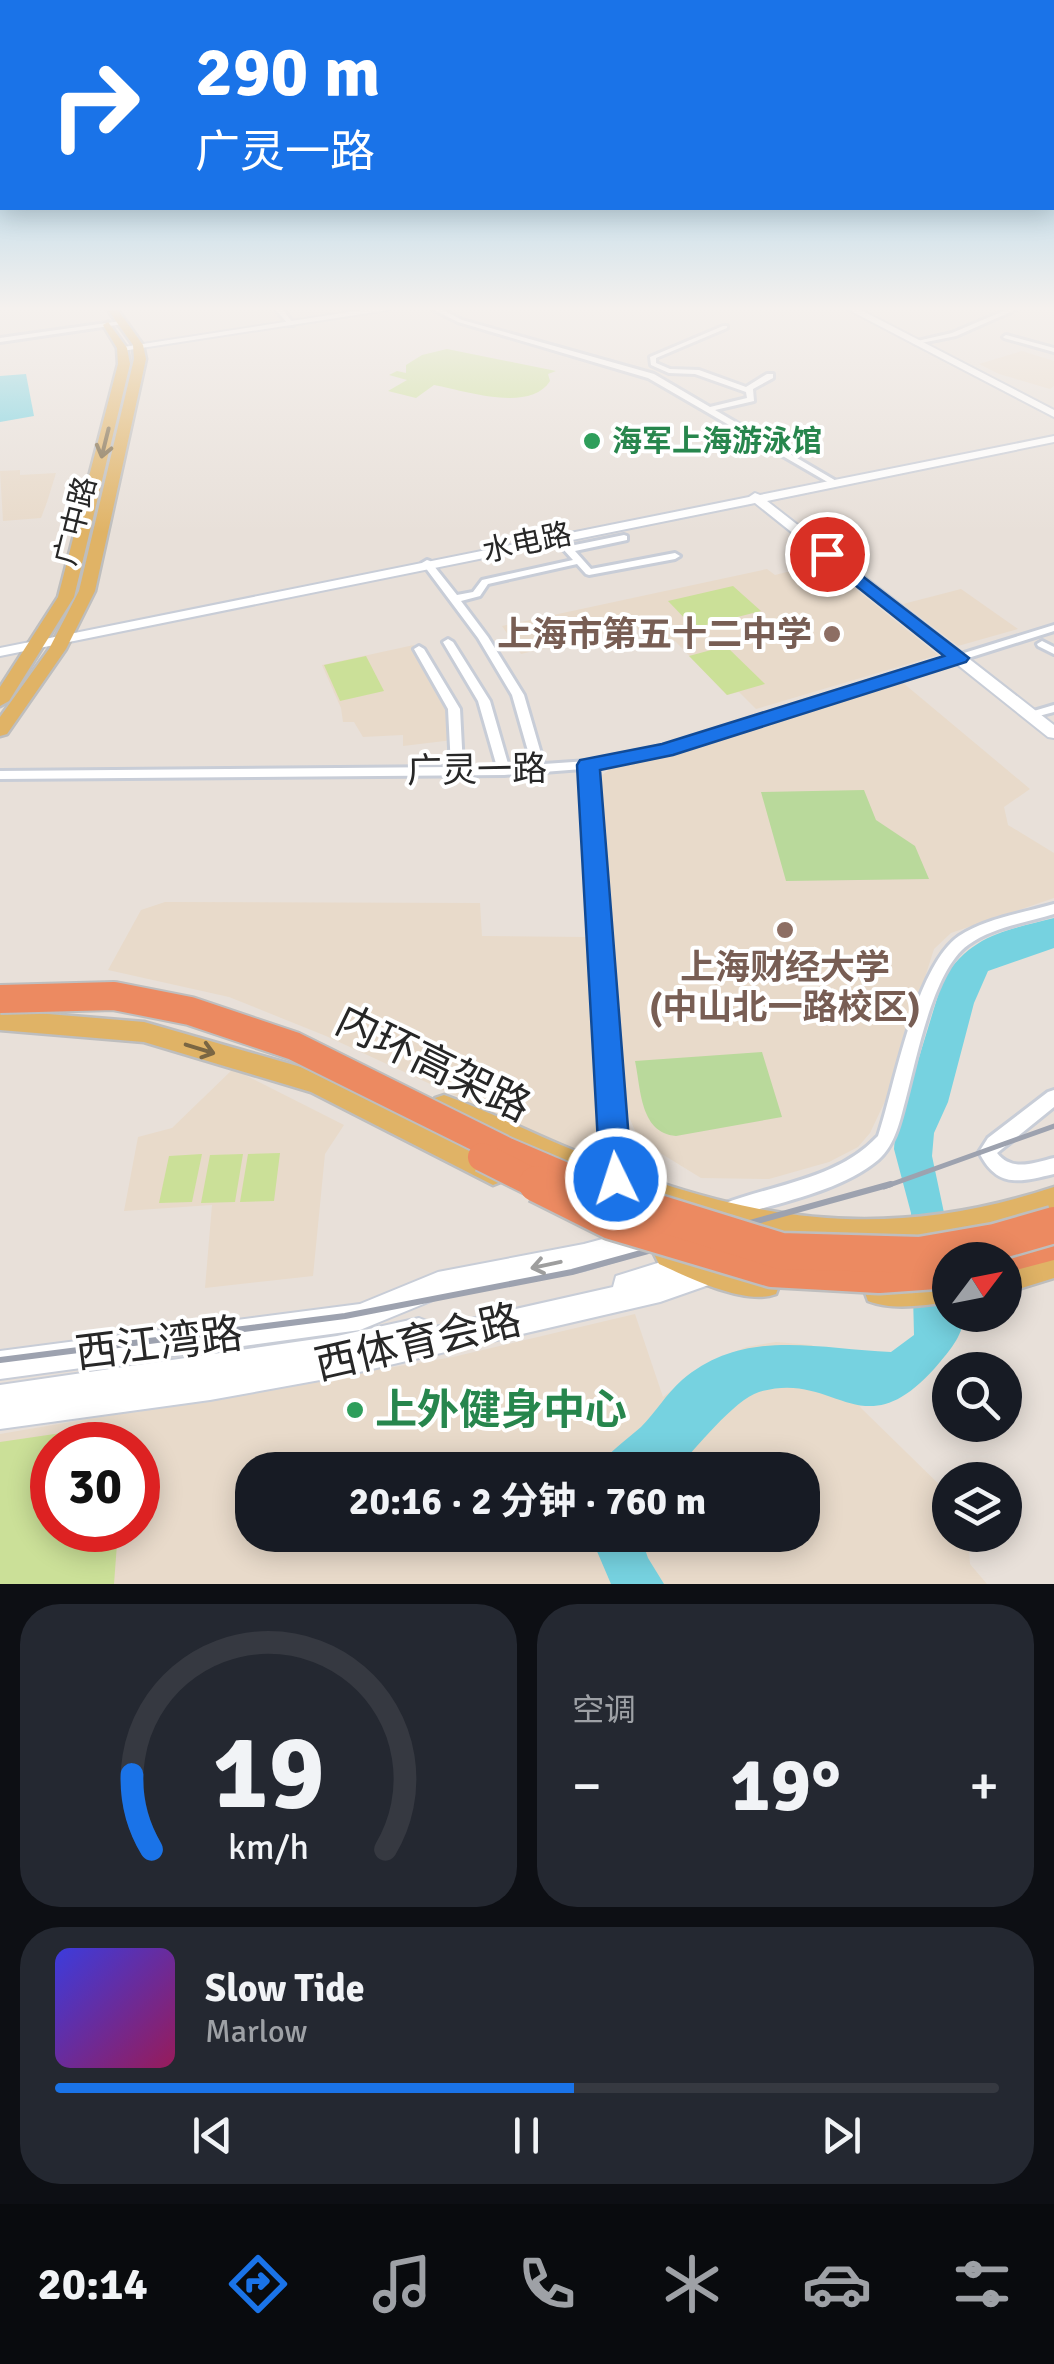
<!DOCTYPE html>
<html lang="zh">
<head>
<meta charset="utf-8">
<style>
  :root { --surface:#171b24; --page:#242831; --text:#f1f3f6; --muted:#9ea1a6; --line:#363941; --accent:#1a73e8 }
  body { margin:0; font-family:Signika,"Noto Sans SC",sans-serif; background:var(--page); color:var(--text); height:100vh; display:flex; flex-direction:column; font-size:38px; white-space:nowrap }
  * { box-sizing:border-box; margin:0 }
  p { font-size:32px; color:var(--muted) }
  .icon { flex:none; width:55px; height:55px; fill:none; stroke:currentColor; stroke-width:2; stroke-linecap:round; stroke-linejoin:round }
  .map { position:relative; height:1584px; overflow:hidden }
  .drawer { display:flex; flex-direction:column; gap:20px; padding:20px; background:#0d0f14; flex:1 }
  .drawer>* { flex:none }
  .hud { position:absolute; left:0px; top:0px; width:1055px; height:210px; box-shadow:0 5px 25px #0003; background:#1a73e8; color:#fff; overflow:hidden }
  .needle { width:65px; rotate:58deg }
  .fabs { position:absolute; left:932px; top:1242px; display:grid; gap:20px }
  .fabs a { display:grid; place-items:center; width:90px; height:90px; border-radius:50%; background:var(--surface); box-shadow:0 5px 25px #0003; font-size:50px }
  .speed { position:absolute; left:30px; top:1422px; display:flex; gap:20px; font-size:50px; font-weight:700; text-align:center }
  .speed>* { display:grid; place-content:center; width:130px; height:130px; border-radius:50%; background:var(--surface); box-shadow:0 5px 25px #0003; line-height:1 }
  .speed .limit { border:15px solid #d22; background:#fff; color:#111 }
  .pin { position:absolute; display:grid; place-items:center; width:85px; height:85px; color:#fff; margin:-42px; border:5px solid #fff; border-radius:50%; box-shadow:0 2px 10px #0007 }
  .me { position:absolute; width:110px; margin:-55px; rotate:356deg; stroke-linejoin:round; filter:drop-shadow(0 0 8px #0008) }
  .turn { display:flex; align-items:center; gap:35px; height:210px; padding:0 30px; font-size:45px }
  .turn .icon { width:130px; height:130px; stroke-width:2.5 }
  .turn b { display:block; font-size:70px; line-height:85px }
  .big { font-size:75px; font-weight:700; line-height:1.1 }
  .drawer .widget { flex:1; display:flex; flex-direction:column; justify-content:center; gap:15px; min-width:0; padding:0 35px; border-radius:40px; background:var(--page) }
  .drawer .dial { align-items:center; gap:0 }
  .dial svg { height:260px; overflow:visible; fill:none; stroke:var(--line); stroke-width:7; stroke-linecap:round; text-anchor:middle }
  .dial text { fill:var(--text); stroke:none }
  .song { display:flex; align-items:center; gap:30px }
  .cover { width:120px; height:120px; border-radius:15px; background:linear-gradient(135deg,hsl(240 70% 55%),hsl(330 70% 35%)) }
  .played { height:10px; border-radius:5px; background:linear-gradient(90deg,var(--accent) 55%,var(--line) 55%) }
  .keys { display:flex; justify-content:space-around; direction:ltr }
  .heat { display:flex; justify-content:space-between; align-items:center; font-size:55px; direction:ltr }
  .drawer .tiles { flex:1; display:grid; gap:20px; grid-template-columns:1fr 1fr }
  .widget:last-child { grid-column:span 2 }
  .trip { position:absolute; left:235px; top:1452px; width:585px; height:100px; border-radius:40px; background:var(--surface); box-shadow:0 5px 25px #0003; font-weight:700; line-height:100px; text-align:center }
  .tab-bar { display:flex; height:160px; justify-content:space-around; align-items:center; background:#090b0e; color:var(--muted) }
  .tab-bar .icon { width:70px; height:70px }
  .tab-bar .current { color:var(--accent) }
  .tab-bar b { font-size:45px; color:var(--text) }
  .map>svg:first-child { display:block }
  .education { fill:#e8daca; fill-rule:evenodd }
  .green { fill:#b9d99b }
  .pitch { fill:#cbe098 }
  .water { fill:#76d2e0 }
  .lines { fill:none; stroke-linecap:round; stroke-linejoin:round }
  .street-casing { stroke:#c8cdd7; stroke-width:6 }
  .secondary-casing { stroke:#c8cdd7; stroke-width:4 }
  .primary-casing { stroke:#bebebe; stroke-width:5 }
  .highway-casing { stroke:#bebebe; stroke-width:6 }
  .street { fill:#fff; fill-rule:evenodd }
  .secondary { fill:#fff; fill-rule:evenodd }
  .primary { fill:#e0b366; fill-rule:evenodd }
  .highway { fill:#ec8a61; fill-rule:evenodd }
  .rail-far1 { stroke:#9da2af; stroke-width:5 }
  .rail { stroke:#9da2af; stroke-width:6 }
  .highway-bridge-far1-casing { stroke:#bebebe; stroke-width:32; stroke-linecap:butt }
  .highway-bridge-casing { stroke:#bebebe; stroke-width:41; stroke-linecap:butt }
  .highway-bridge-far1 { stroke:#ec8a61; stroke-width:28 }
  .highway-bridge { stroke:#ec8a61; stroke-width:36 }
  .oneway { stroke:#7a6643 }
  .oneway2 { stroke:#9e9e9e }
  .route { fill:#1a73e8; stroke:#114b97; stroke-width:2.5 }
  .leisure-dot { fill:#2e9e5b; stroke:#fff; stroke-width:4 }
  .education-dot { fill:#8d6e63; stroke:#fff; stroke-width:4 }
  .labels { text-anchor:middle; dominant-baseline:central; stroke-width:8; stroke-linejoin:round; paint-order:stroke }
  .far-leisure-label { font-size:30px; font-weight:bold; fill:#27864d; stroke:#fff; text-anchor:start }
  .far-street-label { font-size:30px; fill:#272727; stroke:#fff }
  .education-label { font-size:35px; font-weight:bold; fill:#785e54; stroke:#fff; text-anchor:end }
  .street-label { font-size:35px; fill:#272727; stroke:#fff }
  .near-street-label { font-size:42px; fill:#272727; stroke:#fff }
  .near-leisure-label { font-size:42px; font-weight:bold; fill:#27864d; stroke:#fff; text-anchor:start }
</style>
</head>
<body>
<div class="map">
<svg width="1054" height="1584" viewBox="0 0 1054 1584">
  <rect width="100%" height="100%" fill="#e8e0d9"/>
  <g class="education">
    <polygon points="1022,351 1054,361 1054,386 1050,389 999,374 979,364"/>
    <polygon points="20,470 20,475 56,473 47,502 41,518 3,521 0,471"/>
    <polygon points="823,563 938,655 756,709 739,692 727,695 675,641 653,646 635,626 521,654 502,626 767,569 775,575"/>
    <polygon points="961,589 1018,629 958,646 903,604"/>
    <polygon points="414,645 451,709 453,740 403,746 403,735 363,737 354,722 343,722 341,708 322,665"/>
    <polygon points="902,682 1030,789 1004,807 1008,825 1054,853 1054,898 951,933 934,949 887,1097 870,1133 858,1147 829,1162 769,1179 701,1178 639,1140 626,1110 599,785 602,775 620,762 660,754"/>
    <polygon points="165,902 480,903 482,936 586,937 598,1129 589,1143 571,1149 326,1036 229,997 108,970 141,910"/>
    <polygon points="233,1069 344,1125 325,1154 313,1276 205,1288 212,1205 124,1211 138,1137 172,1128"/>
    <path d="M635 1314 663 1397 709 1363 746 1347 776 1342 812 1345 861 1408 950 1495V1535H968L970 1564 987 1584H0V1434L453 1357ZM52 1445H138V1530H52ZM252 1470H802V1535H252Z"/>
  </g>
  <g class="green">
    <polygon points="864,790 876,820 915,846 929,879 786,881 761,792"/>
    <path d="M762 1052 782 1117 676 1136C640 1133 641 1089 635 1061Z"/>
  </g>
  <g class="pitch">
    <path d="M447 349 556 371 548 374 550 381C530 413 466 391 434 385L416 398 388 391 407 380 389 375 397 371 406 373V365L422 355Z"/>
    <polygon points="733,586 761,611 694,628 668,601"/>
    <polygon points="726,646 765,684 727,695 689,656"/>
    <polygon points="366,656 384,691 340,701 324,665"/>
    <polygon points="280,1153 274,1201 240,1202 248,1154"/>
    <polygon points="202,1154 192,1202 159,1203 169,1156"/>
    <polygon points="243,1154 235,1202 201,1203 210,1155"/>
    <polygon points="75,1431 100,1445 52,1445 52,1530 118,1530 114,1584 0,1584 0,1442"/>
  </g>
  <g class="water">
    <polygon points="26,374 34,416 0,422 0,376"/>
    <path d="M1054 918V948L988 971 974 1003 948 1102 934 1133 932 1156 954 1260H950V1315H964C964 1333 951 1349 940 1362 862 1455 837 1368 759 1392 734 1400 695 1449 676 1470H597C610 1450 624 1442 641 1427 656 1412 666 1394 682 1380 745 1327 817 1349 891 1352L914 1335 911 1213 894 1149 895 1136 943 979C973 934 1004 931 1054 918Z"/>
    <polygon points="590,1535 640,1535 648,1558 664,1584 611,1584"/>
  </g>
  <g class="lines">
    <g class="street-casing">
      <g id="street">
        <polygon points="276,310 283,310 293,323 293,325 289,325"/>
        <polygon points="434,310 443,310 462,320 654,374 710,407 747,398 746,392 695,374 669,373 651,365 650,357 723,326 727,326 727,328 656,358 656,363 670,369 699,370 746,387 767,374 773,374 773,378 753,389 754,401 715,410 838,482 831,484 648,378 458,322"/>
        <polygon points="1006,310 1015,310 956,336 916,344 913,342 952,333"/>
        <polygon points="121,321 123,324 0,342 0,338"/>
        <polygon points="1006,335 1054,348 1054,352 1004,338 1003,337"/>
        <polygon points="624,535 627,536 627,540 575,551 591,569 675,553 680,556 675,559 589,575 586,574 577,564 488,584 480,596 461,601 488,637 524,695 544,764 588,761 668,745 1054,625 1054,631 674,751 594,768 625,1179 622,1185 616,1187 610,1185 607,1179 582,769 504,775 0,779 0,771 451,767 448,709 414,649 419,646 424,649 460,709 463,767 497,767 478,701 443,642 448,639 453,642 490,701 509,767 532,765 512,695 478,638 422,563 427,560 430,561 457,595 473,592 482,580 573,560 563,549 565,547"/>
        <polygon points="1042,641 1054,647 1054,654 1038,646 1037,644"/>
        <polygon points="1054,705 1054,712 1031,718 1025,715 1027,713"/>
        <path d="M1054 904V914C1025 923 993 927 968 945 933 970 917 1057 906 1098 900 1120 896 1144 878 1160 840 1192 776 1203 729 1218L723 1216 720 1210 723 1204C775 1184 838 1179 878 1136 895 1085 915 967 959 936 986 918 1023 913 1054 904Z"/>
        <path d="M1054 1090V1107L997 1153C1012 1172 1033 1163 1054 1158V1174C1020 1182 997 1189 979 1152L988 1138 1048 1092Z"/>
      </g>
    </g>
    <g class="secondary-casing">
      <g id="secondary">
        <polygon points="362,310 388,310 122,351 117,348"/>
        <polygon points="849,310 861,310 1054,410 1054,417"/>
        <polygon points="1054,436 1054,442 767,501 1054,725 1054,738 1048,737 755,503 0,656 0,648 749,497 755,493 760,495"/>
        <polygon points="651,1226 660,1229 664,1238 660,1247 651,1250 584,1270 438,1298 360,1330 0,1379 0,1351 360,1304 438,1272 584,1244"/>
        <polygon points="696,1251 705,1255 707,1260 714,1258 723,1262 727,1271 723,1280 660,1302 342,1376 210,1400 0,1429 0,1385 337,1336 419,1318 429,1322 431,1328 613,1287 616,1276"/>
      </g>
    </g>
    <g class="primary-casing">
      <g id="primary">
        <polygon points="108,310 118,310 143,345 146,359 95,591 66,649 7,734 0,736 0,717 49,649 79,591 134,359 133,345"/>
        <polygon points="108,322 127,348 130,364 74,597 9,701 0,706 0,687 58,597 118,364 117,348 103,325"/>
        <polygon points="0,1010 144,1022 318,1072 503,1163 507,1172 503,1181 493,1185 311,1092 144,1042 0,1030"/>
        <path d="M444 1095C489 1111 533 1134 578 1152 743 1220 880 1245 1054 1187V1213C972 1242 878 1257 791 1244 667 1226 547 1167 435 1114L431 1106 435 1098Z"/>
        <path d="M669 1240 711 1258 776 1272 780 1283 776 1294C745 1306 688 1277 659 1264L654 1254 659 1244Z"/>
        <polygon points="1054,1250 1054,1278 1005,1293 1005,1263"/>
        <path d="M950 1272V1302C923 1305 894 1311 868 1301L864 1290 868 1279 879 1275 911 1277Z"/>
      </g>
    </g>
    <g class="highway-casing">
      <polygon id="highway" points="1054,1228 1054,1260 1005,1273 1005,1260 978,1260 983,1249"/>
    </g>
    <use href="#street" class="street"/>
    <use href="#secondary" class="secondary"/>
    <use href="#primary" class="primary"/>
    <use href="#highway" class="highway"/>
    <polyline class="rail-far1" points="884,1187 1054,1126"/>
    <polyline class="rail" points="0,1360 345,1316 572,1272 891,1184"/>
    <g class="highway-bridge-far1-casing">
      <g id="highway-bridge-far1">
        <polyline points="0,999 114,996 190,1011 294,1046 507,1152 589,1187"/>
        <polyline points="482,1157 542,1187"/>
      </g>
    </g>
    <g class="highway-bridge-casing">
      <g id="highway-bridge">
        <polyline points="537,1184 611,1221 772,1269 879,1275 950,1270"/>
        <polyline points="583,1184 626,1203 781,1251 920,1255 995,1242 1054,1225"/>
      </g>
    </g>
    <use href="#highway-bridge-far1" class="highway-bridge-far1"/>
    <use href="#highway-bridge" class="highway-bridge"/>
  </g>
  <defs><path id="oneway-shaft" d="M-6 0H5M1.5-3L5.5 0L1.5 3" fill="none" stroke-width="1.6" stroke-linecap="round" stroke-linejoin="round" transform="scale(2.5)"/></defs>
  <g class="oneway">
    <use href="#oneway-shaft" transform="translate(105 443) rotate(104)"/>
    <use href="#oneway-shaft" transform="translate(200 1049) rotate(17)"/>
  </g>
  <use class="oneway2" href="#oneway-shaft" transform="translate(546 1265) rotate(168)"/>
  <linearGradient id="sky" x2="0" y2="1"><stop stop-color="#7ac0e5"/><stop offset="0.58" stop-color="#f5f1ee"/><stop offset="1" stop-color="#f5f1ee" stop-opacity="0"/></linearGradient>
  <rect width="1054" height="532" fill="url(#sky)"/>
  <polygon class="route" points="827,549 969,658 966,662 673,755 600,770 632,1179 627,1189 616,1194 605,1189 600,1179 577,765 580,760 662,744 944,656 821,558 819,554"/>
  <g class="leisure-dot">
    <circle cx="592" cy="441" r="10"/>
    <circle cx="355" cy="1410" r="10"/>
  </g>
  <g class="education-dot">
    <circle cx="832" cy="634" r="10"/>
    <circle cx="785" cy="930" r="10"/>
  </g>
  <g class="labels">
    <g class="far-leisure-label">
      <text x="612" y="441">海军上海游泳馆</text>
    </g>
    <g class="far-street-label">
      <text transform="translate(76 521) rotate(-76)">广中路</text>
      <text transform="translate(527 543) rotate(-12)">水电路</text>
    </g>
    <g class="education-label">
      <text x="812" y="634">上海市第五十二中学</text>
      <text x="785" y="967" text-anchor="middle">上海财经大学<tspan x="785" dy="40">(中山北一路校区)</tspan></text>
    </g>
    <g class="street-label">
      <text transform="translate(477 770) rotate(-1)">广灵一路</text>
    </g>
    <g class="near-street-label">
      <text transform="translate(433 1064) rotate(26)">内环高架路</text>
      <text transform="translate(418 1343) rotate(-13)">西体育会路</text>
      <text transform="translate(159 1344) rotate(-7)">西江湾路</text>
    </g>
    <g class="near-leisure-label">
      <text x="375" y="1410">上外健身中心</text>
    </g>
  </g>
</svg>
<div class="fabs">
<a><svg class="needle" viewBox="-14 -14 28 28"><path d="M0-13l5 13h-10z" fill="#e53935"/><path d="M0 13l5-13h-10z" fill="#9ea1a6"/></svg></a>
<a><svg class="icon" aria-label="search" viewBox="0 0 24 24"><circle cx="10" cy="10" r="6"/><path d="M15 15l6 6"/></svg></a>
<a><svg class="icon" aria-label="layers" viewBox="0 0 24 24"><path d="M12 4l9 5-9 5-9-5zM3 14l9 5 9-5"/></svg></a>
</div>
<div class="speed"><div class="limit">30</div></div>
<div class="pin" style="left:827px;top:554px;background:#d93025"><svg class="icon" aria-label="arrive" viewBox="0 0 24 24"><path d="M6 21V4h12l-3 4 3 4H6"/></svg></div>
<svg class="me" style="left:616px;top:1179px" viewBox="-20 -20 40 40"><circle r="17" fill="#1a73e8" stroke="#fff" stroke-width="3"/><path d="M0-11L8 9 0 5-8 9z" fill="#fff"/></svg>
<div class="trip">20:16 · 2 分钟 · 760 m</div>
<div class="hud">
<div class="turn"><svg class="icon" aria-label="right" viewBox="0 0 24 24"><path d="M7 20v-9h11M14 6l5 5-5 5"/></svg><div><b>290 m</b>广灵一路</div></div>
</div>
</div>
<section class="drawer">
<div class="tiles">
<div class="widget dial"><svg viewBox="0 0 100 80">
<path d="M14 69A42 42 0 1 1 86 69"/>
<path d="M14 69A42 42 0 0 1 8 46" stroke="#1a73e8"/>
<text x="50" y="56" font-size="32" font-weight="700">19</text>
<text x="50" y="72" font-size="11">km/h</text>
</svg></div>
<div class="widget"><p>空调</p>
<div class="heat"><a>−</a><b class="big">19°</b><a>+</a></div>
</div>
<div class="widget">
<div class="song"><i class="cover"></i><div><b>Slow Tide</b><p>Marlow</p></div></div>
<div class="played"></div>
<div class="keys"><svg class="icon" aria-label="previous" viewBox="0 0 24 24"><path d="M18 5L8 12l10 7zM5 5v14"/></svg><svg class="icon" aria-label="pause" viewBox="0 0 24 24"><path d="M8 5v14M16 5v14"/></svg><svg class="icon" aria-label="next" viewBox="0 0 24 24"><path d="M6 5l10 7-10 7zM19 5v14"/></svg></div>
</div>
</div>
</section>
<nav class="tab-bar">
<b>20:14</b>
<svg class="icon current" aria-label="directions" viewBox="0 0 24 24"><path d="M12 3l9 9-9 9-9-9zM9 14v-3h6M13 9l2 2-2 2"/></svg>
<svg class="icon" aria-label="music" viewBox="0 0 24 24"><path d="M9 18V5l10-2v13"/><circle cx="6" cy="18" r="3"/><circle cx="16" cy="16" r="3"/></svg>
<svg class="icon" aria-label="phone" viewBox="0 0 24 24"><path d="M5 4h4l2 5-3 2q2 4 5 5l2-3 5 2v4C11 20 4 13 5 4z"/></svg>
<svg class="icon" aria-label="climate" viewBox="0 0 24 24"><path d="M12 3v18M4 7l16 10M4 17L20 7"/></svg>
<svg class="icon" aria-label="car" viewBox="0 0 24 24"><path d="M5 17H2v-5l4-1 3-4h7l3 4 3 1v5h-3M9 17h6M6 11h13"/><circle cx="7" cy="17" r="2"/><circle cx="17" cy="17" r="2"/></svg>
<svg class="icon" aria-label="filters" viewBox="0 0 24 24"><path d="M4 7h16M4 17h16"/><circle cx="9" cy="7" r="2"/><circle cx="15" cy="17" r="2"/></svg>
</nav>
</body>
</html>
